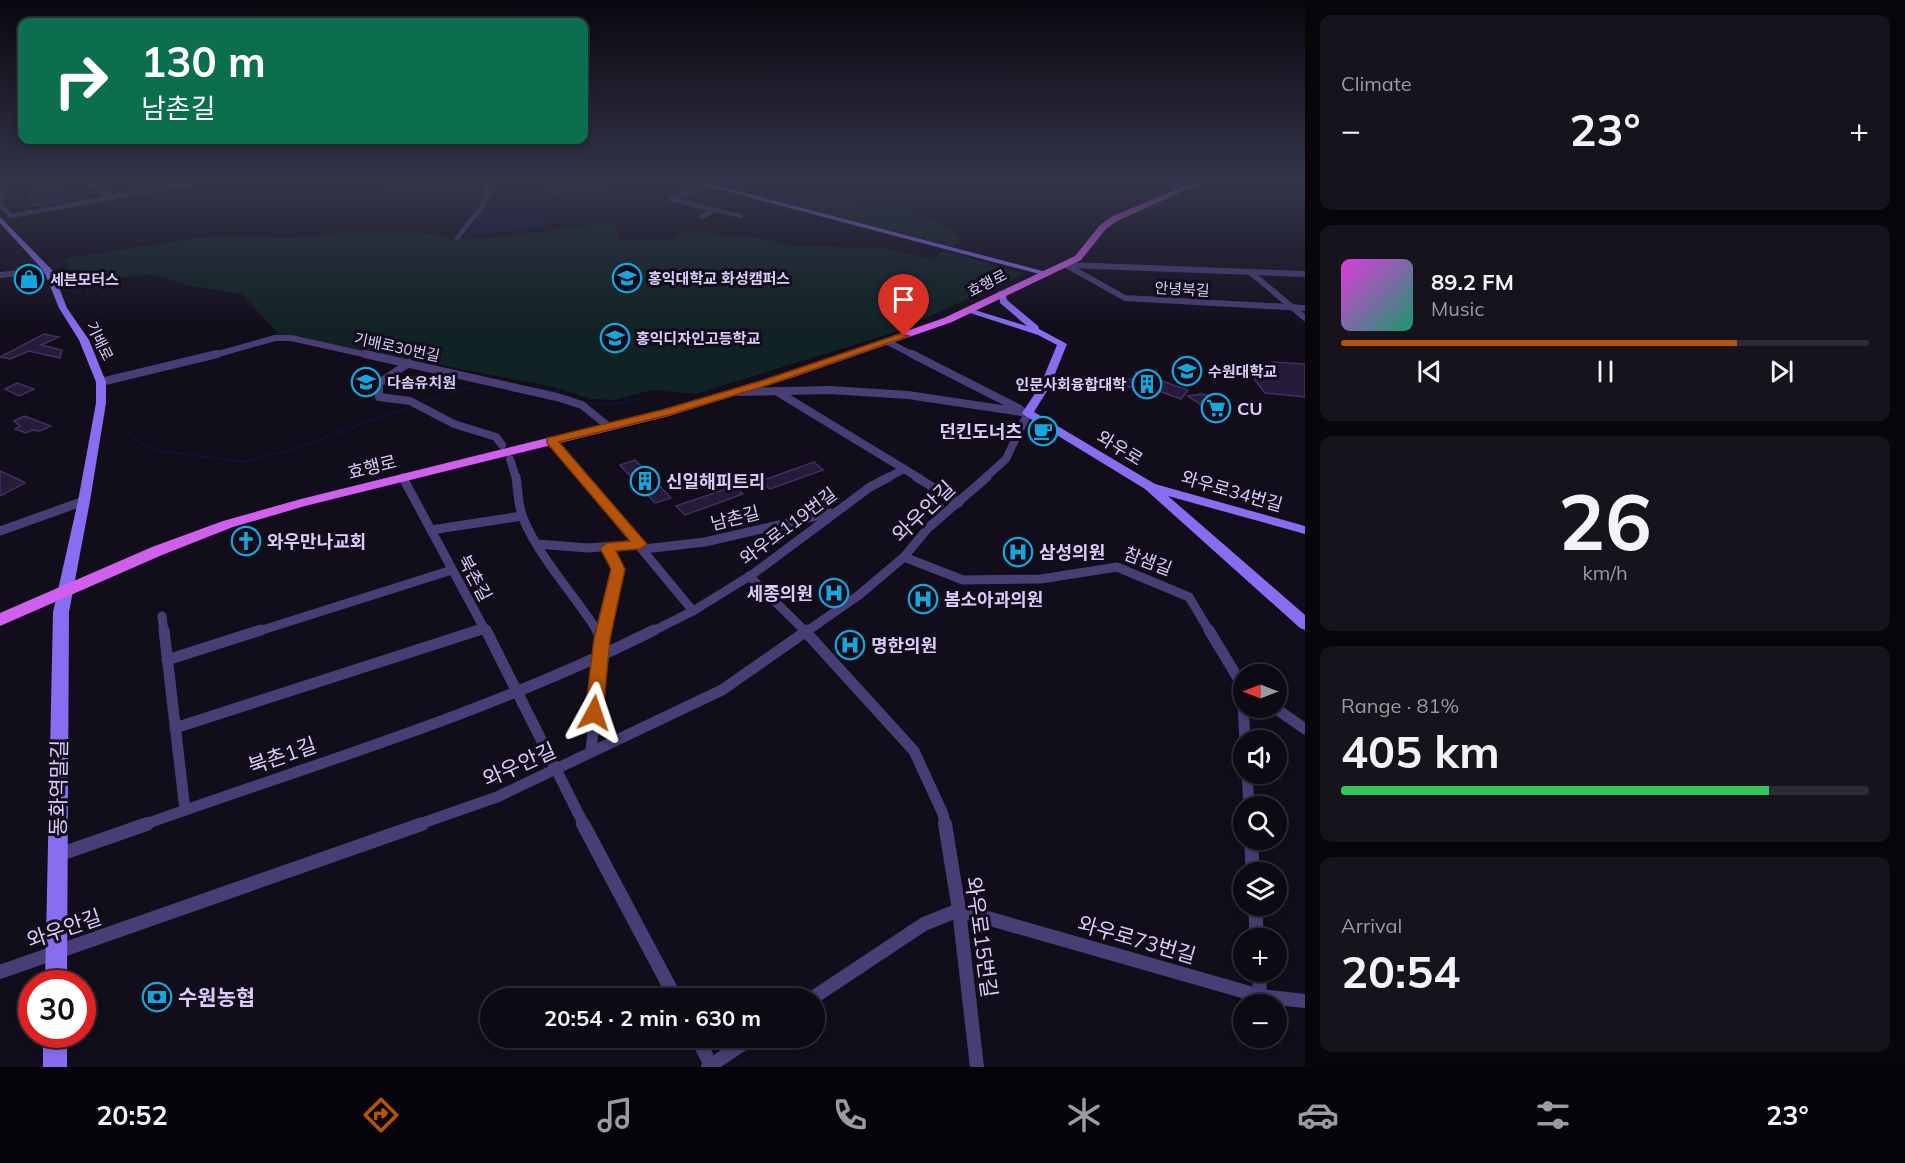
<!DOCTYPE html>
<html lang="en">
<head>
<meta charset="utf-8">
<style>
  :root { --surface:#0e0a14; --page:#17131d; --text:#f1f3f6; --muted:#9b9aa0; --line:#2e2b34; --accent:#b45309 }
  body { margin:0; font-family:Mulish,"Noto Sans KR",sans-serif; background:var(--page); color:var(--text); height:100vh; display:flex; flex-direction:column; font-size:22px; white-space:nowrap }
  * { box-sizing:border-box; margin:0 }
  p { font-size:20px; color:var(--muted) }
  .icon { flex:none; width:33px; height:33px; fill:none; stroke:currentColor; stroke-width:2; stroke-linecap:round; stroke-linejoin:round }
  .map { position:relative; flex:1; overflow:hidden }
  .panel { display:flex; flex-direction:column; gap:15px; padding:15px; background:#08060b; width:600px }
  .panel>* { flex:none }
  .top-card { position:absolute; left:18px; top:18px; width:570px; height:126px; border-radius:12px; box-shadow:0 3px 9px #0003,0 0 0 2px var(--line); background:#0b6e4f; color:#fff; overflow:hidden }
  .needle { width:39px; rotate:270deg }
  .controls { position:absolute; left:1233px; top:664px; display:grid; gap:12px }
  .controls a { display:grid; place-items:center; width:54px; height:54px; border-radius:50%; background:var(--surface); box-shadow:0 3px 9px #0003,0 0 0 2px var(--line); font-size:30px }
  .speed { position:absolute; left:18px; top:970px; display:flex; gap:12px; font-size:30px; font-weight:700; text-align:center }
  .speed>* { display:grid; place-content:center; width:78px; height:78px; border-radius:50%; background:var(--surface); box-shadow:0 3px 9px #0003,0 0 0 2px var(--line); line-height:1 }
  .speed .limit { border:9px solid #d22; background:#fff; color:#111 }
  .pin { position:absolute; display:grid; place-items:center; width:51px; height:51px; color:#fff; margin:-62px -26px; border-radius:50% 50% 50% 0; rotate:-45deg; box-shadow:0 0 6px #0007 }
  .pin .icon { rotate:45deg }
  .me { position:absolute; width:66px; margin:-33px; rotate:5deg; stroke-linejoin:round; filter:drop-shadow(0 0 4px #0008) }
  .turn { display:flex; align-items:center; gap:21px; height:126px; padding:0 24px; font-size:27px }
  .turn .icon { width:78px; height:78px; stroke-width:2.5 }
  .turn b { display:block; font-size:42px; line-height:51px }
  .big { font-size:45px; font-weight:700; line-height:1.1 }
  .panel .widget { flex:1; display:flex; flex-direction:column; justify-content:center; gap:9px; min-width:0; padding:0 21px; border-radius:12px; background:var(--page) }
  .panel .dial { align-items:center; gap:0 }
  .dial b { font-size:78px; line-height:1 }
  .song { display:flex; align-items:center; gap:18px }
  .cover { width:72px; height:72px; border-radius:9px; background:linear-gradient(135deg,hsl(300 70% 55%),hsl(160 70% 35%)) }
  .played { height:6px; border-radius:3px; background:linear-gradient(90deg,var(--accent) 75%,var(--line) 75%) }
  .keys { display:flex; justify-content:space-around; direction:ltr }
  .heat { display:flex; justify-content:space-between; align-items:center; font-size:33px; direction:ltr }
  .charge { height:9px; border-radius:4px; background:linear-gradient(90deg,#34c759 81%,var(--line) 0) }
  .trip { position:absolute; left:480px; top:988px; width:345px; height:60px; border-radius:30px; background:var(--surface); box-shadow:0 3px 9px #0003,0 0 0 2px var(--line); font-weight:700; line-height:60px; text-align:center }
  .menu { display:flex; height:96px; justify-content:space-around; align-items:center; background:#060408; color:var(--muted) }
  .menu .icon { width:42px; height:42px }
  .menu .selected { color:var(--accent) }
  .menu b { font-size:27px; color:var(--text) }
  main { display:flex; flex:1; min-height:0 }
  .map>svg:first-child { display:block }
  .green { fill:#112224 }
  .water { fill:#0d1434 }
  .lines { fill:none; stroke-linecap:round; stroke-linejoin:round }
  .stream-far1 { stroke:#0d1434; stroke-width:1.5 }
  .stream { stroke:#0d1434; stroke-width:2 }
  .building { fill:#271b3a; stroke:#432f64; stroke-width:1.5 }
  .street-far5 { stroke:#493d75; stroke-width:4.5 }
  .street-far4 { stroke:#493d75; stroke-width:6 }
  .street-far3 { stroke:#493d75; stroke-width:8 }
  .street-far2 { stroke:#493d75; stroke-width:9 }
  .street-far1 { stroke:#493d75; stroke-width:11 }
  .street { stroke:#493d75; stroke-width:14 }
  .secondary { fill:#876df0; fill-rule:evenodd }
  .primary { fill:#d15fee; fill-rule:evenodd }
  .route { fill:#b45309; stroke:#753606; stroke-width:1.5 }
  .labels { text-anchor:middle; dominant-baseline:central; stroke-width:6; stroke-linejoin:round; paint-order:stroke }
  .far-poi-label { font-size:15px; font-weight:bold; fill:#d9ccfa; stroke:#120d1b; text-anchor:start }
  .far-street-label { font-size:15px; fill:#d9ccfa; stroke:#120d1b }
  .poi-label { font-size:18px; font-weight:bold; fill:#d9ccfa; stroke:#120d1b; text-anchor:start }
  .street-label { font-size:18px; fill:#d9ccfa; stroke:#120d1b }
  .near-street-label { font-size:21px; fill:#d9ccfa; stroke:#120d1b }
  .near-poi-label { font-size:21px; font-weight:bold; fill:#d9ccfa; stroke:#120d1b; text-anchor:start }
</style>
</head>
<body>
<main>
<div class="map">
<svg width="1305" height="1067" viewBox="0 0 1305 1067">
  <rect width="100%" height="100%" fill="#120d1b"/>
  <g class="green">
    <polygon points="385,180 486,180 482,188 386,191 380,182"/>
    <polygon points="495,180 609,180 606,190 550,196 546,188 493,183"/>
    <path d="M753 180H860C826 188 788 186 753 180Z"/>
    <polygon points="783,193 804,193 911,208 961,237 960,243 951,246 784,203 788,201"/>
    <path d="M608 223 616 225 618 239 670 240 681 231 758 238 792 245 888 249 936 260 942 250 1025 274 889 334 695 394 651 390 615 400 591 399 554 387 278 334 242 294 191 286 152 275 102 278 71 272 64 259 187 239 237 235 288 238 371 230 446 235 448 239C502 238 555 230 608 223Z"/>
  </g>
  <polygon class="water" points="489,204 532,209 551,222 543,228 464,237"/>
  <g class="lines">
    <polyline class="stream-far1" points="5,180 25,184 17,192 15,205 25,210 26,223 54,259"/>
    <g class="stream">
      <polyline points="52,257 64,272 85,279 88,298"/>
      <polyline points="542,390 559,391 573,399"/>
      <polyline points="422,402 472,386"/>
      <polyline points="582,402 611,405 639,399"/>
      <polyline points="128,432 144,445 167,452 244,462 300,447 408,407"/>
    </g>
  </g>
  <g class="building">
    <polygon points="57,188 62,202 33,206 30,192"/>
    <polygon points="44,334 59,337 41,345 62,350 60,358 29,351 10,359 0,357"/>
    <polygon points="1273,362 1305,364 1305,397 1265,393 1253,377 1266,378 1266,364 1276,365"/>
    <polygon points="1136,372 1188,390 1181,399 1145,386 1129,387 1118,380 1135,379"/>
    <polygon points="17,383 34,389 19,396 5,389"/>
    <polygon points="1201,394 1221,398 1227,404 1221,412 1210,411 1188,396"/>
    <polygon points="24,416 51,426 40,431 32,430 26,433 15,429 20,426 14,421"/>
    <polygon points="635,460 671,498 655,503 620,465"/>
    <polygon points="814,462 823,470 770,489 761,481"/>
    <polygon points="0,471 22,481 25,483 0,496"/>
    <polygon points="734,486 743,494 685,515 676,506"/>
  </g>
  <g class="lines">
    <g class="street-far5">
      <polyline points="89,185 114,198"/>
      <polyline points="0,188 5,189 0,200"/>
      <polyline points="670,199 741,216"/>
      <polyline points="670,199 696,190 701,184"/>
      <polyline points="0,205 11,216 205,180"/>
      <polyline points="702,217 712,211"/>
      <polyline points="457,238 484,204 488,193 485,186 491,180"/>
    </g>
    <g class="street-far4">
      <polyline points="1066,265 1125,298 1305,308"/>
      <polyline points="1068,265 1305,274"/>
      <polyline points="1250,272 1305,318"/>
      <polyline points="0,275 48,270"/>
      <polyline points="888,342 915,356"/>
      <polyline points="211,356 275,338 291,338 372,356"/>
    </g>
    <g class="street-far3">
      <polyline points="365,354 557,397 582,405 609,427"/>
      <polyline points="912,354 1020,409"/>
      <polyline points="409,363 379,383 379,397 410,401 454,424 496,437 502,445"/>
      <polyline points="101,382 217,354"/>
      <polyline points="776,391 919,478"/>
      <polyline points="738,392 830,390 908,395 1028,413"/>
      <polyline points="552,441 583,478"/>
      <polyline points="510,459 516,478"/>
      <polyline points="887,478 904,469"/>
      <polyline points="985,478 1006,459 1028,413"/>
    </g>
    <g class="street-far2">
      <path d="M516 477C518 490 518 506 523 518 540 559 574 594 598 632"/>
      <polyline points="582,477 693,611 651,632"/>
      <polyline points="916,477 959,503"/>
      <polyline points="403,478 486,632"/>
      <polyline points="431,530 522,516"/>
      <polyline points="0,531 84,501"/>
      <polyline points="537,544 588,548 640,544"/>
      <polyline points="644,549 705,542 830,513"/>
      <polyline points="904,557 963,580 1041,579 1117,567 1189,597 1210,632"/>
      <polyline points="749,576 806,632"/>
      <polyline points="693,611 753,574 870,487 889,477"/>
      <polyline points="162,616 164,632"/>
      <polyline points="256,632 452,570"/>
      <polyline points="474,632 483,629"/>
      <polyline points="604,632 618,569 607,548"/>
      <polyline points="806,632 859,595 904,557 928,528 987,477"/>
    </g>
    <g class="street-far1">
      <polyline points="164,630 185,810"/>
      <polyline points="486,630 584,825"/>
      <polyline points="804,630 914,751 943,814 945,825"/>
      <polyline points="1209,630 1242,685 1245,741"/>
      <polyline points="602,639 604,630"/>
      <polyline points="167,660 261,630"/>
      <polyline points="1275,708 1305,729"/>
      <polyline points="175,728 479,630"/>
      <polyline points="591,752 602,639 597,630"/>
      <polyline points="1247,774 1249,807"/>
      <path d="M143 825C314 764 491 712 654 630"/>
      <polyline points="417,825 497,797 722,690 808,630"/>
    </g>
    <g class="street">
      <polyline points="583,824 676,999"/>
      <polyline points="945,824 959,910 977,1067"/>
      <polyline points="1251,840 1253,873"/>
      <polyline points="58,855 147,824"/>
      <polyline points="1255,906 1257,939"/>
      <polyline points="0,972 422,824"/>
      <polyline points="1259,972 1260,996"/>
      <polyline points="811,999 924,924 959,910 1260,996 1305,1001"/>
      <polyline points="697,1038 711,1065"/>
      <polyline points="708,1067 752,1038"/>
    </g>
    <g class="secondary">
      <polygon points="684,180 696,180 1050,273 1043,275"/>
      <polygon points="0,217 52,270 67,308 89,340 106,382 106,403 90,501 69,612 67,984 45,984 53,612 78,501 96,403 96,382 79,340 59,308 44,271 0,223"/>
      <polygon points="999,291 1005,291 1007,300 1038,326 1039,329 1067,344 1050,386 1034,412 1155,484 1305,526 1305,534 1168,496 1305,615 1305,630 1300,628 1145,489 1024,415 1022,413 1040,386 1057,345 1038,335 964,311 968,308 1027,326 1000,303"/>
      <rect x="43" y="1035" width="24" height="32"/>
    </g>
    <polygon class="primary" points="1198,180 1208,180 1117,221 1106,229 1081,260 952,322 791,378 669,416 305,506 233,527 162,555 0,626 0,613 152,547 223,521 301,499 661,410 783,374 944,318 1075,256 1100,225 1111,217"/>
  </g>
  <linearGradient id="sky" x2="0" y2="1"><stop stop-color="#0a070f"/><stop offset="0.55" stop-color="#33354a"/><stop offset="1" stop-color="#33354a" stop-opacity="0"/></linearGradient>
  <rect width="1305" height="330" fill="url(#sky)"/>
  <polygon class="route" points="900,334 909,336 768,385 669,415 559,442 647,544 640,549 616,551 625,569 610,639 603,713 600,718 588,718 585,713 594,639 611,569 600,548 607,543 630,541 547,443 547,438 662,410 761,381"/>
  <defs>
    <g id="university-ring" transform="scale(1.5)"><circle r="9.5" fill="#120d1b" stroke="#17a6db" stroke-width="1.5"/><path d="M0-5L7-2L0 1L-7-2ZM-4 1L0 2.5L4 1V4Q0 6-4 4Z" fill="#17a6db"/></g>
    <g id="shop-ring" transform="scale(1.5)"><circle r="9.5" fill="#120d1b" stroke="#17a6db" stroke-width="1.5"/><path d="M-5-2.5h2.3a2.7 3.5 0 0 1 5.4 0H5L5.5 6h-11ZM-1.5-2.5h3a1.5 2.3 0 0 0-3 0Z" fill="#17a6db"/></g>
    <g id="school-ring" transform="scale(1.5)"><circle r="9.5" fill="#120d1b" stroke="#17a6db" stroke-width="1.5"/><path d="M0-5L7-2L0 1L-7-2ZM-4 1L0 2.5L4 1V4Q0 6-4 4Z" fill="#17a6db"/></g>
    <g id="building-ring" transform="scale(1.5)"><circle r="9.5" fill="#120d1b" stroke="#17a6db" stroke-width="1.5"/><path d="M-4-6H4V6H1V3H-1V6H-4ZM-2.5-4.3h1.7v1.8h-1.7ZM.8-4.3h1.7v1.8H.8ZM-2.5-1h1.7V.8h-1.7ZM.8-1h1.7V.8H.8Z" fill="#17a6db"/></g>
    <g id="supermarket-ring" transform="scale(1.5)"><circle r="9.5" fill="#120d1b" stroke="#17a6db" stroke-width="1.5"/><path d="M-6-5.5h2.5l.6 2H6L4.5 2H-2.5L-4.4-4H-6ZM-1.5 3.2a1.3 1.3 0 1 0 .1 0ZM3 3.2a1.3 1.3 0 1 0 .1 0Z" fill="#17a6db"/></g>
    <g id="cafe-ring" transform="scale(1.5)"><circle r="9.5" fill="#120d1b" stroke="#17a6db" stroke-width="1.5"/><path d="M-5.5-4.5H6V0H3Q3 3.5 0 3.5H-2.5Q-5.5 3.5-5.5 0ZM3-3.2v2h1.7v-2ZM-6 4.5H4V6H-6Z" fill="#17a6db"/></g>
    <g id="church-ring" transform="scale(1.5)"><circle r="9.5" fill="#120d1b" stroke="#17a6db" stroke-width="1.5"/><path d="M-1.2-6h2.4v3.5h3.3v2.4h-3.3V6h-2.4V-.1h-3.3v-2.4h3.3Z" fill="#17a6db"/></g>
    <g id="hospital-ring" transform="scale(1.5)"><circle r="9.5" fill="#120d1b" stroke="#17a6db" stroke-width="1.5"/><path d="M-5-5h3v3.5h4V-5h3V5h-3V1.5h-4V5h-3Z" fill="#17a6db"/></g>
    <g id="bank-ring" transform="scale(1.5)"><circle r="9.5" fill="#120d1b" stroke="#17a6db" stroke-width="1.5"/><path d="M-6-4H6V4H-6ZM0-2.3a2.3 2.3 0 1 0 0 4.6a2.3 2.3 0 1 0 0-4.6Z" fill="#17a6db"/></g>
  </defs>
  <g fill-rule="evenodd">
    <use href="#university-ring" x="627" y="278"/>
    <use href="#shop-ring" x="29" y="279"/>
    <use href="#school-ring" x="615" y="338"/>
    <use href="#university-ring" x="1187" y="371"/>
    <use href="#school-ring" x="366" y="382"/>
    <use href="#building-ring" x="1147" y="384"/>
    <use href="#supermarket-ring" x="1216" y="408"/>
    <use href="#cafe-ring" x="1043" y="431"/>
    <use href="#building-ring" x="645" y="481"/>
    <use href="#church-ring" x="246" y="541"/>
    <use href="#hospital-ring" x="1018" y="552"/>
    <use href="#hospital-ring" x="834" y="593"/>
    <use href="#hospital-ring" x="923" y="599"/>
    <use href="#hospital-ring" x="850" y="645"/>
    <use href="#bank-ring" x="157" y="997"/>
  </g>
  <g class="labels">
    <g class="far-poi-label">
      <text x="648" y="278">홍익대학교 화성캠퍼스</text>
      <text x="50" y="279">세븐모터스</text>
      <text x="636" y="338">홍익디자인고등학교</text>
      <text x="1208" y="371">수원대학교</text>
      <text x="387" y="382">다솜유치원</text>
      <text x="1126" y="384" text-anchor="end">인문사회융합대학</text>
    </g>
    <g class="far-street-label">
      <text transform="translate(987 283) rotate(-27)">효행로</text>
      <text transform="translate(1182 289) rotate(3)">안녕북길</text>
      <text transform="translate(100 341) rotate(64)">기배로</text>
      <text transform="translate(397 347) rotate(12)">기배로30번길</text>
    </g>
    <g class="poi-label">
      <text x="1237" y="408">CU</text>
      <text x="1022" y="431" text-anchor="end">던킨도너츠</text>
      <text x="666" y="481">신일해피트리</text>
      <text x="267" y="541">와우만나교회</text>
      <text x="1039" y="552">삼성의원</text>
      <text x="813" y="593" text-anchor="end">세종의원</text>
      <text x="944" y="599">봄소아과의원</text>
      <text x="871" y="645">명한의원</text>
    </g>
    <g class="street-label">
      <text transform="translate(1120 448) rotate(31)">와우로</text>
      <text transform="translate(372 467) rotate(-14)">효행로</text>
      <text transform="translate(1232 491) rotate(16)">와우로34번길</text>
      <text transform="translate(735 518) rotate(-14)">남촌길</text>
      <text transform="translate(788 526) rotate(-37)">와우로119번길</text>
      <text transform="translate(1148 561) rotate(20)">참샘길</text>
      <text transform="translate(475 578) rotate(62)">북촌길</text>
    </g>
    <g class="near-street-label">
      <text transform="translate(923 511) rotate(-44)">와우안길</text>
      <text transform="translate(282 755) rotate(-19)">북촌1길</text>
      <text transform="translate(519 764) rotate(-24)">와우안길</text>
      <text transform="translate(58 788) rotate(-89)">동화역말길</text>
      <text transform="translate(64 928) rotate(-19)">와우안길</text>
      <text transform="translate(982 937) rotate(82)">와우로15번길</text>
      <text transform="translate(1137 939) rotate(16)">와우로73번길</text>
    </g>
    <g class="near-poi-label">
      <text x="178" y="997">수원농협</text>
    </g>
  </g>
</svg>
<div class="controls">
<a><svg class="needle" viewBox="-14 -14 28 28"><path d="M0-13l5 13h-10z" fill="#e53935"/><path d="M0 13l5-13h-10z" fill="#9b9aa0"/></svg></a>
<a><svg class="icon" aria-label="sound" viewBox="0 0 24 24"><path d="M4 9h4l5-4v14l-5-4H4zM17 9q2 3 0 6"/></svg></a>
<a><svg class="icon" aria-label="search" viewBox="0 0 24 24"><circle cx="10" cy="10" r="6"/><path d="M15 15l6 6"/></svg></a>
<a><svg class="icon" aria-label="layers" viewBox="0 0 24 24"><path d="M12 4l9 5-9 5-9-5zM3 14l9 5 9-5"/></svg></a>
<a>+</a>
<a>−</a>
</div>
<div class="speed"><div class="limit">30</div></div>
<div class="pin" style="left:904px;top:336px;background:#d93025"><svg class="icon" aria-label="arrive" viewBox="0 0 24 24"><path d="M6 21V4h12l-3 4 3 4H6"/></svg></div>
<svg class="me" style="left:594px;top:713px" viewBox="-20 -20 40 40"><path d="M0-17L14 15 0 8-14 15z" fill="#b45309" stroke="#fff" stroke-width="4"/></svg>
<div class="trip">20:54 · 2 min · 630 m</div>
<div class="top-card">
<div class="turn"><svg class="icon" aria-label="right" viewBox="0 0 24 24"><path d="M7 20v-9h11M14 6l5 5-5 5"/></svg><div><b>130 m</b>남촌길</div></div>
</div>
</div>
<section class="panel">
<div class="widget"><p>Climate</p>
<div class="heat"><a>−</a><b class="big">23°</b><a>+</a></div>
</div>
<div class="widget">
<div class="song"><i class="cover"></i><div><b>89.2 FM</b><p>Music</p></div></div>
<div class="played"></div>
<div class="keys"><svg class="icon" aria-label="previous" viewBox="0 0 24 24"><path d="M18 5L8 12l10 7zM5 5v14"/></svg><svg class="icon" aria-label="pause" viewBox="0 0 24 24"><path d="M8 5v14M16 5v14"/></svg><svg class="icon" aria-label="next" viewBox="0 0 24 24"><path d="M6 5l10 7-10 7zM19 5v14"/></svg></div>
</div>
<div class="widget dial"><b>26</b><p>km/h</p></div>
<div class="widget"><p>Range · 81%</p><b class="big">405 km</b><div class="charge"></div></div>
<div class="widget"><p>Arrival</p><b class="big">20:54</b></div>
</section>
</main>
<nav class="menu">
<b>20:52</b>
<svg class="icon selected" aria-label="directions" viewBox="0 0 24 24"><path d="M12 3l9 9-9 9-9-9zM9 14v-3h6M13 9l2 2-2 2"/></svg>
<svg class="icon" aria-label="music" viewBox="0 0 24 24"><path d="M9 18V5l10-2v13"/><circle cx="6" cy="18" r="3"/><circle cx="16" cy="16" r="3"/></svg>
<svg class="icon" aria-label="phone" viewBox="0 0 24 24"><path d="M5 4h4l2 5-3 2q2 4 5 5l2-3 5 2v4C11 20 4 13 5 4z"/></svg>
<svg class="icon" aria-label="climate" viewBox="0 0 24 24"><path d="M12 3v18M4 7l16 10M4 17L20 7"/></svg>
<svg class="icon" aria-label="car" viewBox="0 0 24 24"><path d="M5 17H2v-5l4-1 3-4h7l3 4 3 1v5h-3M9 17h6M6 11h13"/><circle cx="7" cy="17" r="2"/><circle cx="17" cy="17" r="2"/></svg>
<svg class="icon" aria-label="filters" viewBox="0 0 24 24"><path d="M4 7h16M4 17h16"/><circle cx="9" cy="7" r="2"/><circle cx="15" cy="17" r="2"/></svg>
<b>23°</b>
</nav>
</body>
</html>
